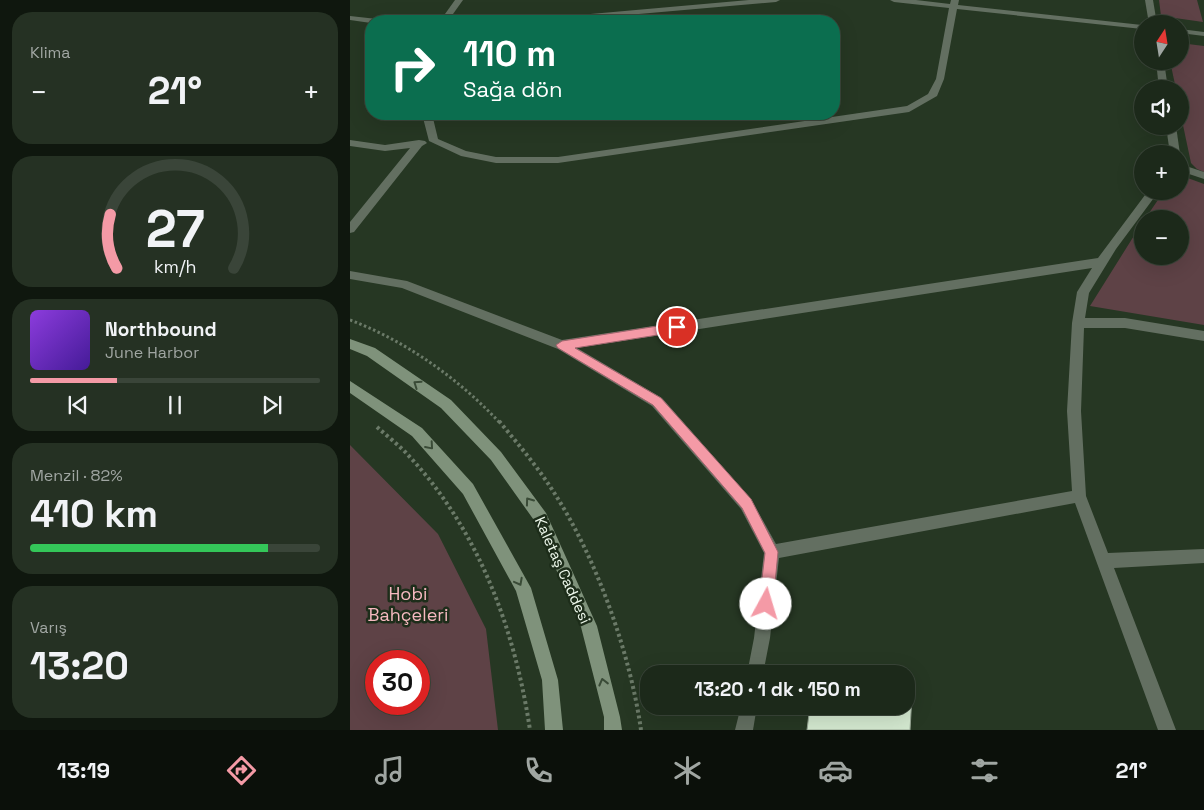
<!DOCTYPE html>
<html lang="tr">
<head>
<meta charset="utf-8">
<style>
  :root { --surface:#1c291a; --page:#253123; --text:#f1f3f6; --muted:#a0a6a2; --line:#3a4539; --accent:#f49aa6 }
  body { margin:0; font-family:"Space Grotesk",sans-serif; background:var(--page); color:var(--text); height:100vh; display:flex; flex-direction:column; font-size:19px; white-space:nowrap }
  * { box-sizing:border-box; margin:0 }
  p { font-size:16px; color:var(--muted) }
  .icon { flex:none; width:28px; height:28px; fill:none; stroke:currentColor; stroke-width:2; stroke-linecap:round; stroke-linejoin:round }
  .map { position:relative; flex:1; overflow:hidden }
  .sheet { display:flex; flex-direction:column; gap:12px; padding:12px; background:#0f170e; width:350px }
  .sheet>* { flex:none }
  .top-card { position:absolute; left:15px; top:15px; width:475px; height:105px; border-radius:20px; box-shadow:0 5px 20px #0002,0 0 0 1px var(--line); background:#0b6e4f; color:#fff; overflow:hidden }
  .needle { width:32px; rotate:12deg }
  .controls { position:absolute; left:784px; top:15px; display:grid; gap:10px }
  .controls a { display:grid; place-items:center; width:55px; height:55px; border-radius:50%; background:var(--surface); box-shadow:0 5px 20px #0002,0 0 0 1px var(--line); font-size:25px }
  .speed { position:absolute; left:15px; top:650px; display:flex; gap:10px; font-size:25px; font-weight:700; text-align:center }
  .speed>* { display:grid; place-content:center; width:65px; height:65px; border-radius:50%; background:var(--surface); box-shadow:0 5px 20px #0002,0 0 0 1px var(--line); line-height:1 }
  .speed .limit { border:8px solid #d22; background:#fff; color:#111 }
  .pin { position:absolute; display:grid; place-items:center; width:42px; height:42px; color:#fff; margin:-21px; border:2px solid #fff; border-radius:50%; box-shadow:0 1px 5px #0007 }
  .me { position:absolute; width:55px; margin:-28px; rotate:6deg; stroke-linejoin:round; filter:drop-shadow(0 0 4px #0008) }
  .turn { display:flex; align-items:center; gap:18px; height:105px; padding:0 15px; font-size:22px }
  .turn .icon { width:65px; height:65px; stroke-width:2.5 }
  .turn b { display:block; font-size:35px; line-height:42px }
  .big { font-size:38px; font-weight:800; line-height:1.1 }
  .sheet .card { flex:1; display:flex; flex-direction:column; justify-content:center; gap:8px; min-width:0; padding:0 18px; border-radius:20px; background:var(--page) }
  .sheet .dial { align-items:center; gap:0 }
  .dial svg { height:130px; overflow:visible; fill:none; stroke:var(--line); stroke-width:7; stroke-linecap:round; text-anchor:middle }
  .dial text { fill:var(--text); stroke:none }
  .song { display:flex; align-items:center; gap:15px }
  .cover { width:60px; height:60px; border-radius:8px; background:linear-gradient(135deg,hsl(270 70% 55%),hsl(260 70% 35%)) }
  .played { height:5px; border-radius:2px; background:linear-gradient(90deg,var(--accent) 30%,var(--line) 30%) }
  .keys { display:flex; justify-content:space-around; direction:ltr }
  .heat { display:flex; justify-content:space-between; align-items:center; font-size:28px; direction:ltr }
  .charge { height:8px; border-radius:4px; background:linear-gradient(90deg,#34c759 82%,var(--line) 0) }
  .trip { position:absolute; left:290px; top:665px; width:275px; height:50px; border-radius:20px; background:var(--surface); box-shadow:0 5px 20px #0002,0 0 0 1px var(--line); font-weight:800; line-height:50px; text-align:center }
  .tab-bar { display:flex; height:80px; justify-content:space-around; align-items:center; background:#0b100a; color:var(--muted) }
  .tab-bar .icon { width:35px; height:35px }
  .tab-bar .on { color:var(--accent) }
  .tab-bar b { font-size:22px; color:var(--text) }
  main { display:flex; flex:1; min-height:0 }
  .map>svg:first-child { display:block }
  .green { fill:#5e4246; fill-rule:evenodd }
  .building { fill:#d3e8cf; stroke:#94a291 }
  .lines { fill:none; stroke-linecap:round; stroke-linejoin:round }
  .path-far1 { stroke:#6b7a68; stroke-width:3; stroke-dasharray:2.5 2.5; stroke-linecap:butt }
  .path { stroke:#6b7a68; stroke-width:4; stroke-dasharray:3 3; stroke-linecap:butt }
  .minor { fill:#636f61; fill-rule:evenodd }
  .secondary { fill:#7f927b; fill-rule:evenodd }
  .oneway { stroke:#3a4b37 }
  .route { fill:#f49aa6; stroke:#9f646c }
  .labels { text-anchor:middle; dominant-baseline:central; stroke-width:5; stroke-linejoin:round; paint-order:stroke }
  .street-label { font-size:15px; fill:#edf8eb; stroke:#1d2d1a }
  .near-park-label { font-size:18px; fill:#f6b9c0; stroke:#1d2d1a }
</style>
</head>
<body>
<main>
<section class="sheet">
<div class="card"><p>Klima</p>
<div class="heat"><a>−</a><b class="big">21°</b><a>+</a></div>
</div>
<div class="card dial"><svg viewBox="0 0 100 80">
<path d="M14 69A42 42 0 1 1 86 69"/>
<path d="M14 69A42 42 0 0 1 10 36" stroke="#f49aa6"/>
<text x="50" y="56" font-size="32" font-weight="700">27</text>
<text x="50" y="72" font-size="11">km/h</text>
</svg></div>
<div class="card">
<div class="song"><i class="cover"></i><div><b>Northbound</b><p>June Harbor</p></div></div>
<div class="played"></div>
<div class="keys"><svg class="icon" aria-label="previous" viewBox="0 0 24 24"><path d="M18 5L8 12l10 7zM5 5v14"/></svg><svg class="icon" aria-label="pause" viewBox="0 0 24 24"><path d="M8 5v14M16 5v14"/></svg><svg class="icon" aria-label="next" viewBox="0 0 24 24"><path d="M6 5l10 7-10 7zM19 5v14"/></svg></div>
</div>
<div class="card"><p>Menzil · 82%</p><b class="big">410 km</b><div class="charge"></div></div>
<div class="card"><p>Varış</p><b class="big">13:20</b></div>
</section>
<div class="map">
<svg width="854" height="730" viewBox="0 0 854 730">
  <rect width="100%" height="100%" fill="#263723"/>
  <g class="green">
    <polygon points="809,0 847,0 853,22 811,16"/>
    <polygon points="830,43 854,46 854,172 847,169 841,163 830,111 830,89 826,89 820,61 830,61"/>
    <polygon points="835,177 854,184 854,325 740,306 792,223 792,256 830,256 830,219 795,219 814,191 830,191 830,179"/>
    <path d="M0 445 88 534 136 629 148 730H0ZM26 661H69V704H26Z"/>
  </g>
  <polygon class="building" points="556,693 562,695 560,730 457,730 460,706 556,706"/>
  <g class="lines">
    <path class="path-far1" d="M0 320C56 341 109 379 150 423"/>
    <g class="path">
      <path d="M149 421C168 444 187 466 203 491 246 557 280 652 291 730"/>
      <path d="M27 427C37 436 49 445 58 455 129 530 165 630 180 730"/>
    </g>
    <g class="minor">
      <polygon points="105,0 113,0 98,21 90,21"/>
      <polygon points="399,0 430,0 426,2 209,21 180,21 184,19"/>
      <polygon points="540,0 566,0 600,4 601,0 609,0 608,5 792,25 792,29 607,9 594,79 587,96 559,112 208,163 146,163 111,156 79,141 72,114 82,114 88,139 116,151 146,157 208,157 557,106 578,94 586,79 599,8 544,2"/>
      <polygon points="795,0 803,0 807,24 799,24"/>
      <polygon points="0,16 27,19 31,21 21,21 21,23 0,20"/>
      <polygon points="830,29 854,32 854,36 830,33"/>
      <polygon points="806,61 814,61 818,89 809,89"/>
      <polygon points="816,126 826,126 830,154 820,154"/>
      <polygon points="0,140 35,145 69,140 75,141 77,143 72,146 4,232 0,233 0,222 60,148 35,151 0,146"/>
      <polygon points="830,164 854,172 854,179 830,171"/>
      <path d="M798 191H809L766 249 739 293 735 318H775L854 331V341L775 328H734L731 411 736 496 758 553 854 549V563L764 568 826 730H808L725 503 429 558 420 638 413 674H397L404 638 414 553 391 509 302 406 208 349 52 288 0 279V271L57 281 212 340 748 258ZM742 268 727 292 722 323 717 411 722 491 426 544 401 499 312 398 227 348Z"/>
      <polygon points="391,706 407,706 403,730 385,730"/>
    </g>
    <g class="secondary">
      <polygon points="0,339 25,348 101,400 151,452 196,513 247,626 270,717 272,730 254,730 254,717 231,627 186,523 141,460 91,408 17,356 0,349"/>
      <polygon points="0,381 72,428 123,484 181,588 208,680 213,730 195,730 192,680 166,591 113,494 62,436 0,393"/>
    </g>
  </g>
  <defs><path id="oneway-chevron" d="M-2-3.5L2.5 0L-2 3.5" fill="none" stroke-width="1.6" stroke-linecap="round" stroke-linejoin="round" transform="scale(1.25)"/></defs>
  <g class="oneway">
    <use href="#oneway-chevron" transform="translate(67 384) rotate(-145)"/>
    <use href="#oneway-chevron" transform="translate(80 446) rotate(49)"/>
    <use href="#oneway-chevron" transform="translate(179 501) rotate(-126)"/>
    <use href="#oneway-chevron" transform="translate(169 582) rotate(62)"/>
    <use href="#oneway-chevron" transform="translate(253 682) rotate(-104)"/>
  </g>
  <polygon class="route" points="327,323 333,327 327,332 225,348 311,398 401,499 428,552 423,604 421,609 416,611 411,609 409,604 415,553 392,508 303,405 208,348 206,345 212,341"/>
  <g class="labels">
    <g class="street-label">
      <text transform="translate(213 570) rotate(66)">Kaletaş Caddesi</text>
    </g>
    <g class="near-park-label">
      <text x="58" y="593">Hobi<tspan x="58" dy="21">Bahçeleri</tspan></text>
    </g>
  </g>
</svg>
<div class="controls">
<a><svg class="needle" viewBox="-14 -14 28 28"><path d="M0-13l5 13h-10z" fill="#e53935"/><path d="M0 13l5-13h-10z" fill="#a0a6a2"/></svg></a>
<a><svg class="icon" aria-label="sound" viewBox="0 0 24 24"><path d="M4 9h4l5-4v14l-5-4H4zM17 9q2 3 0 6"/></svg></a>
<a>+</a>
<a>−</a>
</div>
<div class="speed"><div class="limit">30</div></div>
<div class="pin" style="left:327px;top:327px;background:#d93025"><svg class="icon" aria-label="arrive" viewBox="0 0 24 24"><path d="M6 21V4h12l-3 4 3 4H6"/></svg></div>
<svg class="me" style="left:416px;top:604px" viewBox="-20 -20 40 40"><circle r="19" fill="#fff"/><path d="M0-13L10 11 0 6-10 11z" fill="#f49aa6"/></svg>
<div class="trip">13:20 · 1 dk · 150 m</div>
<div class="top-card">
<div class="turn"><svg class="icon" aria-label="right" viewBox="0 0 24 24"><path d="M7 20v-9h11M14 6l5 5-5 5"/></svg><div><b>110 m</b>Sağa dön</div></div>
</div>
</div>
</main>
<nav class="tab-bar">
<b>13:19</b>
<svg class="icon on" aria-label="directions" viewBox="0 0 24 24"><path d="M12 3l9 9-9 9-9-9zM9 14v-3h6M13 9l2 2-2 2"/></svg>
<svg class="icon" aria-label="music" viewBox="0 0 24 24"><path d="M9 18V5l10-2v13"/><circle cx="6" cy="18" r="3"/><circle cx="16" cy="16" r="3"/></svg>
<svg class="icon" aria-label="phone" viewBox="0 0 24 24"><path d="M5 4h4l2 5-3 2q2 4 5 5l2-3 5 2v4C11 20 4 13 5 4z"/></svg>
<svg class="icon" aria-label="climate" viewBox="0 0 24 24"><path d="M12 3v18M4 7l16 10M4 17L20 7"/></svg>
<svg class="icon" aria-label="car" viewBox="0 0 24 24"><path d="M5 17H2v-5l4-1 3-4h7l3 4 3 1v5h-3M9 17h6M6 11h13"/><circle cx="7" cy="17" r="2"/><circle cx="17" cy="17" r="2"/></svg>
<svg class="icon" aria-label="filters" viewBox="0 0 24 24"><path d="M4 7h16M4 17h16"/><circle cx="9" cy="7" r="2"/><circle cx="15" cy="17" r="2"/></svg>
<b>21°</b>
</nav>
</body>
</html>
